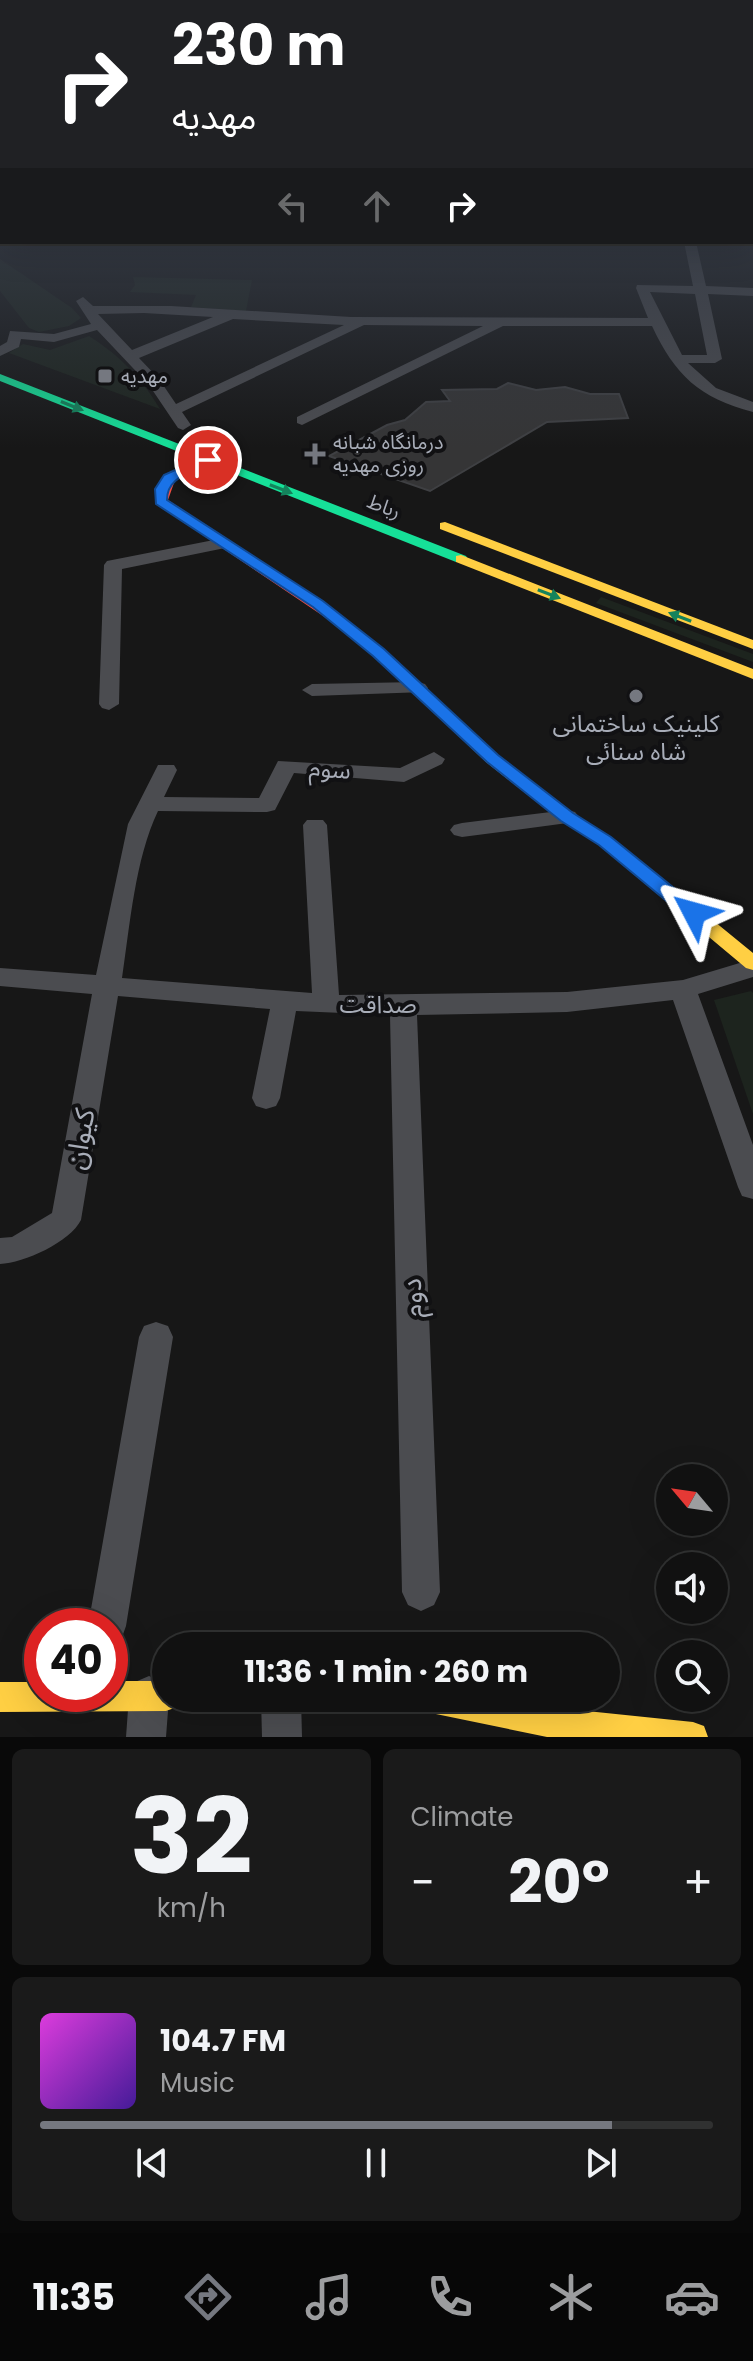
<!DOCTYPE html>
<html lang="en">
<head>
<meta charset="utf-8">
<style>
  :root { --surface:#111; --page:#1a1a1a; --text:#f1f3f6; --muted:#9c9d9f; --line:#303131; --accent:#757880 }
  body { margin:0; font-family:Poppins,"Noto Sans Arabic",sans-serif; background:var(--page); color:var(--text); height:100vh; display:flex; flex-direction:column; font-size:30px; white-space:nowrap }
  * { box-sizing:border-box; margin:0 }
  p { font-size:26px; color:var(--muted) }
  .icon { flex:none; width:44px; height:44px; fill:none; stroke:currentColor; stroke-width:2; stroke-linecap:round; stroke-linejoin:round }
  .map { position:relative; height:1737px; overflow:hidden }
  .panel { display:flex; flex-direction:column; gap:12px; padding:12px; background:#090909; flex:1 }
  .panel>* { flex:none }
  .guide { position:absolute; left:0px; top:0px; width:754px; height:244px; box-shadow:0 8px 32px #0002,0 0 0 2px var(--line); background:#202124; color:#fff; overflow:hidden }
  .needle { width:52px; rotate:299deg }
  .controls { position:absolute; left:656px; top:1464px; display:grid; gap:16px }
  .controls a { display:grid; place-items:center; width:72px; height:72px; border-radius:50%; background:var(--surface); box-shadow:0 8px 32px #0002,0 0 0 2px var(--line); font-size:40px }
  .speed { position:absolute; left:24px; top:1608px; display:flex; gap:16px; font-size:40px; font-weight:700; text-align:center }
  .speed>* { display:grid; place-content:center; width:104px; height:104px; border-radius:50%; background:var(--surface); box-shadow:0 8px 32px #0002,0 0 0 2px var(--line); line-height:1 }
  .speed .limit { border:12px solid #d22; background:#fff; color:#111 }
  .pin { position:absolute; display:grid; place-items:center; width:68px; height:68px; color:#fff; margin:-34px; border:4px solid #fff; border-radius:50%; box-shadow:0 2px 8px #0007 }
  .me { position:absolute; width:88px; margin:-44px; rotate:309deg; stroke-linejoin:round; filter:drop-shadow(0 0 6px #0008) }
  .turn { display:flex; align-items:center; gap:28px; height:168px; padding:0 40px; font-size:36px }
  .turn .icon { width:104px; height:104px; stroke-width:2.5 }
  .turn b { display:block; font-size:56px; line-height:68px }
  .lanes { display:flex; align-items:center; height:76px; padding:0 40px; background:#0003; justify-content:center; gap:40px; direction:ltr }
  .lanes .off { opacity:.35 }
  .big { font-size:60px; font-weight:700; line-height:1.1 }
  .panel .card { flex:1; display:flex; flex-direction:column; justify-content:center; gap:12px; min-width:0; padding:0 28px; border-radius:12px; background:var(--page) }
  .panel .dial { align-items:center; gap:0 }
  .dial b { font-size:104px; line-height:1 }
  .song { display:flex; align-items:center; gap:24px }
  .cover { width:96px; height:96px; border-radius:12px; background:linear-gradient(135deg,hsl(300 70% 55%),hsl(260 70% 35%)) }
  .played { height:8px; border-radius:4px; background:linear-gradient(90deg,var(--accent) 85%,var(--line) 85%) }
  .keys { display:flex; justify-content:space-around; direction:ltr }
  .heat { display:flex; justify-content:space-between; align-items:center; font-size:44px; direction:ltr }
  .panel .tiles { flex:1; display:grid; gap:12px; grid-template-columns:1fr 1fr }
  .card:last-child { grid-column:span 2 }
  .trip { position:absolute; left:152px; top:1632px; width:468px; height:80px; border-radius:40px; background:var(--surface); box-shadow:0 8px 32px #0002,0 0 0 2px var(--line); font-weight:700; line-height:80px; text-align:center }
  .dock { display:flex; height:128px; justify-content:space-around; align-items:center; background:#070707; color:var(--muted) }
  .dock .icon { width:56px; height:56px }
  .dock .on { color:var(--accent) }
  .dock b { font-size:36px; color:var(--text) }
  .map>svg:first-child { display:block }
  .green { fill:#1d241e }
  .building { fill:#353536; stroke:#3f4043; stroke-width:2 }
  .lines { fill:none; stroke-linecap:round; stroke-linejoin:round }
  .street { fill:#4b4c50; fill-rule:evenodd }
  .fast { fill:#16e098; fill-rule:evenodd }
  .slow { fill:#ffcf43; fill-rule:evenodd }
  .jam { fill:#f24e42; fill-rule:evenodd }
  .oneway { fill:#14835c }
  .route { fill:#1a73e8; stroke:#114b97; stroke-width:2 }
  .poi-dot { fill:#757880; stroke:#111113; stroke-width:3 }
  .labels { text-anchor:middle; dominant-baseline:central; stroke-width:8; stroke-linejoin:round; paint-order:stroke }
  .far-poi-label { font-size:20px; fill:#a8adb8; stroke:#111113; text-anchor:start }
  .far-street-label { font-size:20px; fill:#a8adb8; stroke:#111113 }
  .poi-label { font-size:24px; fill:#a8adb8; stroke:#111113 }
  .street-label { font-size:24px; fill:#a8adb8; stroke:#111113 }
  .near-street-label { font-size:28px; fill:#a8adb8; stroke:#111113 }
</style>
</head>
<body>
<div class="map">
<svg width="753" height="1737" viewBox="0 0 753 1737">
  <rect width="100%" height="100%" fill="#171717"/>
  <g class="green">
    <polygon points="0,259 72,308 81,318 69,326 39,332 29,328 0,291"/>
    <polygon points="133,277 252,280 246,311 191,307 196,295 130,292 135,285"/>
    <path d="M89 336C120 356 141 377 160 409L9 353 23 344 50 350Z"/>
    <polygon points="601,597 753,654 753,662 596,603"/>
    <polygon points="751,991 753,993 753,1114 714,1000"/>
  </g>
  <polygon class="building" points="508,383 536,390 565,387 590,394 619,394 628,418 547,422 430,491 329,456 387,425 405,420 426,402 450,401 442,390 497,389"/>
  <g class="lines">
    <g class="street">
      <rect x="0" y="225" width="2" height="6"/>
      <path d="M684 242H696L706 286 753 288V296L708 294 722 359 715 363H688L716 388 753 402V412C699 398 675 375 652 326H503L302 425 297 423V417L483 326 364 325 182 412 191 425 183 430 178 428 149 385 97 330 54 342 21 339 19 347 0 356V346L7 342 10 331 54 334 91 324 76 301 83 297 93 306H171L351 317 648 318 636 288 637 285 693 286ZM650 292 695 294 707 355H682ZM144 313 213 317 132 350 98 314ZM233 319 344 325 176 404 159 379 139 358Z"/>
      <polygon points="224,538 233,543 230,547 122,569 119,704 109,710 102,708 99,704 104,565 107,561"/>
      <polygon points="418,682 425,684 428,688 425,692 312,696 302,690 312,684"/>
      <path d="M434 752 445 759 442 764 404 782 294 773 275 810 267 812 158 811C135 859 130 925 122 978L312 993 303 825 307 820H323L327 825 339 995 567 992 683 980 753 959V977L698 994 753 1145V1199L742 1196 738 1187 673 1000 567 1012 417 1015 440 1592 434 1605 421 1611 408 1605 402 1592 390 1015 296 1011 280 1098 276 1106 266 1109 256 1106 252 1098 270 1009 118 996 81 1220C70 1242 24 1263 0 1264V1238L12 1237 52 1213 92 994 0 986V968L96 975 128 824 158 765H174L177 770 164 797 259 798 278 761 400 768Z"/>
      <polygon points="567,810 575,812 579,817 575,822 462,837 454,835 450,830 454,825 462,823"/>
      <polygon points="156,1322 168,1326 173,1337 126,1626 121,1640 110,1644 110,1626 88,1626 139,1337 144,1326"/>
      <polygon points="149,1676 163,1682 166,1698 169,1698 166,1737 126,1737 129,1696 135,1682"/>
      <polygon points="261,1698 301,1698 302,1737 262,1737"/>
    </g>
    <polygon class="fast" points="0,374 466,556 468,559 466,562 456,562 0,381"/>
    <g class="slow">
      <polygon points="445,522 753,640 753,649 440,529 440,523"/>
      <polygon points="461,555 753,669 753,679 456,562 456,556"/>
      <polygon points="340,617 383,649 498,756 573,813 611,837 753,953 753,970 746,968 599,845 561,821 486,762 373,655 335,624 335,618"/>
      <polygon points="110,1681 166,1681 166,1698 180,1698 177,1707 166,1711 0,1712 0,1682 42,1682 42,1694 110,1694"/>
      <polygon points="416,1698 505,1698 548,1707 693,1722 704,1726 708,1737 547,1737 431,1713 420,1709"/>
    </g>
    <polygon class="jam" points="204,457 214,460 175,480 168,500 345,618 345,624 335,624 157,504 155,501 166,475"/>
  </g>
  <defs><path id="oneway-solid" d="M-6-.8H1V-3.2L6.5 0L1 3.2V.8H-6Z" transform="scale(2)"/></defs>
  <g class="oneway">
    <use href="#oneway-solid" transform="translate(72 406) rotate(22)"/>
    <use href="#oneway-solid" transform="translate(281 489) rotate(21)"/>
    <use href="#oneway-solid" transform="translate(549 594) rotate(21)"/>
    <use href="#oneway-solid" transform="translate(680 617) rotate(-159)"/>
  </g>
  <linearGradient id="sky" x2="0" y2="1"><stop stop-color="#0d0d0d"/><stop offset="0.46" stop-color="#363c47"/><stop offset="1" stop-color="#363c47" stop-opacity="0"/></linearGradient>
  <rect width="753" height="448" fill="url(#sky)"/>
  <path class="route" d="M204 457 215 460C197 474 167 473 167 500L323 601 384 649 498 755 573 813 611 837 700 909 703 913 700 918H687L599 845 561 821 487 762 373 656 313 607 156 504 155 489 164 475Z"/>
  <g class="poi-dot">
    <rect x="97" y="368" width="16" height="16" rx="4"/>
    <path d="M311 442h8v8h8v8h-8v8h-8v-8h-8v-8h8z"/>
    <circle cx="636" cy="696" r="8"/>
  </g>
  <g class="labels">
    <g class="far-poi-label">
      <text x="121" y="376">مهدیه</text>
      <text x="333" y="442">درمانگاه شبانه<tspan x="333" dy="23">روزی مهدیه</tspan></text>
    </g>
    <g class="far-street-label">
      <text transform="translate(384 506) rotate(21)">رباط</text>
    </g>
    <g class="poi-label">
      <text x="636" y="723">کلینیک ساختمانی<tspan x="636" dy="28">شاه سنائی</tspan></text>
    </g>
    <g class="street-label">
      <text transform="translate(330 769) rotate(4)">سوم</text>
      <text x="378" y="1004">صداقت</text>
    </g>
    <g class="near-street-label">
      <text transform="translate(80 1139) rotate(-80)">کیوان</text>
      <text transform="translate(412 1298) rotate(-92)">دوم</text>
    </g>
  </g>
</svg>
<div class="controls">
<a><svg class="needle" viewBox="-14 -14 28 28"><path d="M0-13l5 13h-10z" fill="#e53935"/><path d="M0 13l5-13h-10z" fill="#9c9d9f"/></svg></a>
<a><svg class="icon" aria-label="sound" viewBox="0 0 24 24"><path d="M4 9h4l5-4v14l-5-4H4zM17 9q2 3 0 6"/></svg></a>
<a><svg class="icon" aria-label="search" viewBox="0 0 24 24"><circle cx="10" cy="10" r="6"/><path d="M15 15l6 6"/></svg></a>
</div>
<div class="speed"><div class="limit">40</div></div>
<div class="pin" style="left:208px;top:460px;background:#d93025"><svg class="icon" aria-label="arrive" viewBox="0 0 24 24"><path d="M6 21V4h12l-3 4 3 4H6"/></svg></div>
<svg class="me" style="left:694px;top:913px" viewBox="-20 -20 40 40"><path d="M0-17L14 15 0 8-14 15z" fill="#1a73e8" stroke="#fff" stroke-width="4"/></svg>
<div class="trip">11:36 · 1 min · 260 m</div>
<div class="guide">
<div class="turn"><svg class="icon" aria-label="right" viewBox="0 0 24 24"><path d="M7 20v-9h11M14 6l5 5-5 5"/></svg><div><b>230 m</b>مهدیه</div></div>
<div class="lanes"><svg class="icon off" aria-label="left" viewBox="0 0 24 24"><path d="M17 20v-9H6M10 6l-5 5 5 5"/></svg><svg class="icon off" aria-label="ahead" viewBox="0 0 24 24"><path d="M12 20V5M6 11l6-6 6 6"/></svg><svg class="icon" aria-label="right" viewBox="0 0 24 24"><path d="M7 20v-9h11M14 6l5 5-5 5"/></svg></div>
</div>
</div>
<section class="panel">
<div class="tiles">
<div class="card dial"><b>32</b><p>km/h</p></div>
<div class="card"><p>Climate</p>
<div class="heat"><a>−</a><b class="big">20°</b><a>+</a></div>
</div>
<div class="card">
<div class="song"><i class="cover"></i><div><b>104.7 FM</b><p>Music</p></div></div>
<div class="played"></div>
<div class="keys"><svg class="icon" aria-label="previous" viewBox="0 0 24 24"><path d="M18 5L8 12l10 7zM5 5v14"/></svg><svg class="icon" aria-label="pause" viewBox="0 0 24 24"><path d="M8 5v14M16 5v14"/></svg><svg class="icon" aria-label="next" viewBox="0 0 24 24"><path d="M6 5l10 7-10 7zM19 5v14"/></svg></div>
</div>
</div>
</section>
<nav class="dock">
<b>11:35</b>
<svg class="icon on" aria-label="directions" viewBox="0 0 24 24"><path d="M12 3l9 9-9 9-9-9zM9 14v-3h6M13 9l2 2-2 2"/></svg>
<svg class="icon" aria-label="music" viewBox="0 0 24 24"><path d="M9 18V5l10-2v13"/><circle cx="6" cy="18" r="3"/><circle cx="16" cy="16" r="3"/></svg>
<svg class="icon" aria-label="phone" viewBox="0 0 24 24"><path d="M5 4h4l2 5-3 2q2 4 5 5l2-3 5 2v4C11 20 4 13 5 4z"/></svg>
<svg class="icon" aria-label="climate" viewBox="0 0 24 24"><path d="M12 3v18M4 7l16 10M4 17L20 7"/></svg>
<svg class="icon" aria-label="car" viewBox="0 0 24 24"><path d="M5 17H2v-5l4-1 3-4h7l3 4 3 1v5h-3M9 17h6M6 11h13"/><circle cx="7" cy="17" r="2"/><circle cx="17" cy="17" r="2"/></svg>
</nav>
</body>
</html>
